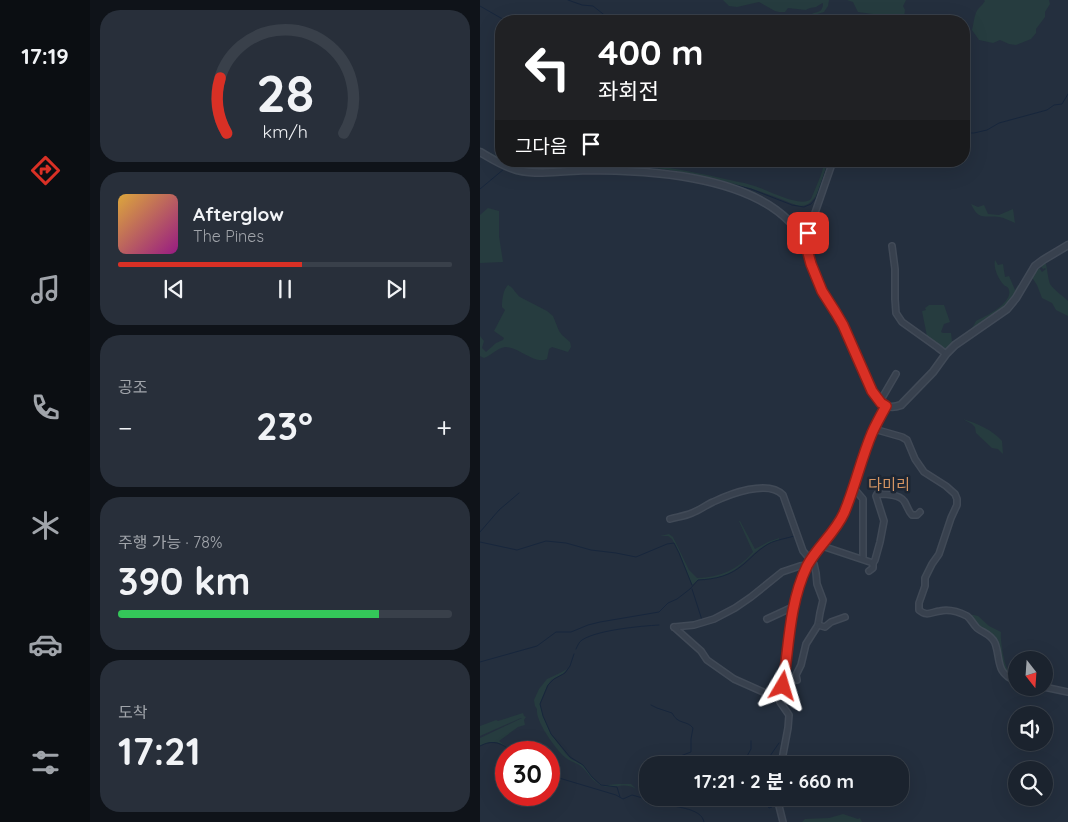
<!DOCTYPE html>
<html lang="ko">
<head>
<meta charset="utf-8">
<style>
  :root { --surface:#1b232e; --page:#282f3a; --text:#f1f3f6; --muted:#a0a4aa; --line:#39404a; --accent:#d93025 }
  body { margin:0; font-family:Quicksand,"Noto Sans KR",sans-serif; background:var(--page); color:var(--text); height:100vh; display:flex; flex-direction:column; font-size:19px; white-space:nowrap }
  * { box-sizing:border-box; margin:0 }
  p { font-size:16px; color:var(--muted) }
  .icon { flex:none; width:28px; height:28px; fill:none; stroke:currentColor; stroke-width:2; stroke-linecap:round; stroke-linejoin:round }
  .map { position:relative; flex:1; overflow:hidden }
  .side { display:flex; flex-direction:column; gap:10px; padding:10px; background:#0f1319; width:390px }
  .side>* { flex:none }
  .hud { position:absolute; left:15px; top:15px; width:475px; height:152px; border-radius:20px; box-shadow:0 5px 20px #0002,0 0 0 1px var(--line); background:#202124; color:#fff; overflow:hidden }
  .needle { width:32px; rotate:163deg }
  .fabs { position:absolute; left:528px; top:651px; display:grid; gap:10px }
  .fabs a { display:grid; place-items:center; width:45px; height:45px; border-radius:50%; background:var(--surface); box-shadow:0 5px 20px #0002,0 0 0 1px var(--line); font-size:25px }
  .speed { position:absolute; left:15px; top:741px; display:flex; gap:10px; font-size:25px; font-weight:700; text-align:center }
  .speed>* { display:grid; place-content:center; width:65px; height:65px; border-radius:50%; background:var(--surface); box-shadow:0 5px 20px #0002,0 0 0 1px var(--line); line-height:1 }
  .speed .limit { border:8px solid #d22; background:#fff; color:#111 }
  .pin { position:absolute; display:grid; place-items:center; width:42px; height:42px; color:#fff; margin:-21px; border-radius:10px; box-shadow:0 2px 8px #0006 }
  .me { position:absolute; width:55px; margin:-28px; rotate:7deg; stroke-linejoin:round; filter:drop-shadow(0 0 4px #0008) }
  .turn { display:flex; align-items:center; gap:18px; height:105px; padding:0 20px; font-size:22px }
  .turn .icon { width:65px; height:65px; stroke-width:2.5 }
  .turn b { display:block; font-size:35px; line-height:42px }
  .then { display:flex; align-items:center; height:48px; padding:0 20px; background:#0003; gap:10px; font-size:19px }
  .big { font-size:38px; font-weight:700; line-height:1.1 }
  .side .widget { flex:1; display:flex; flex-direction:column; justify-content:center; gap:8px; min-width:0; padding:0 18px; border-radius:20px; background:var(--page) }
  .side .dial { align-items:center; gap:0 }
  .dial svg { height:130px; overflow:visible; fill:none; stroke:var(--line); stroke-width:7; stroke-linecap:round; text-anchor:middle }
  .dial text { fill:var(--text); stroke:none }
  .song { display:flex; align-items:center; gap:15px }
  .cover { width:60px; height:60px; border-radius:8px; background:linear-gradient(135deg,hsl(40 70% 55%),hsl(310 70% 35%)) }
  .played { height:5px; border-radius:2px; background:linear-gradient(90deg,var(--accent) 55%,var(--line) 55%) }
  .keys { display:flex; justify-content:space-around; direction:ltr }
  .heat { display:flex; justify-content:space-between; align-items:center; font-size:28px; direction:ltr }
  .charge { height:8px; border-radius:4px; background:linear-gradient(90deg,#34c759 78%,var(--line) 0) }
  .trip { position:absolute; left:159px; top:756px; width:270px; height:50px; border-radius:20px; background:var(--surface); box-shadow:0 5px 20px #0002,0 0 0 1px var(--line); font-weight:700; line-height:50px; text-align:center }
  main { display:flex; flex:1; min-height:0 }
  .tabs { display:flex; flex-direction:column; width:90px; justify-content:space-around; align-items:center; background:#0b0e12; color:var(--muted) }
  .tabs .icon { width:35px; height:35px }
  .tabs .current { color:var(--accent) }
  .tabs b { font-size:22px; color:var(--text) }
  .map>svg:first-child { display:block }
  .green { fill:#263c3f }
  .lines { fill:none; stroke-linecap:round; stroke-linejoin:round }
  .stream { stroke:#17263c; stroke-width:1 }
  .minor-casing { stroke:#414a57; stroke-width:8 }
  .tertiary-casing { stroke:#414a57; stroke-width:9 }
  .minor { stroke:#38414e; stroke-width:5 }
  .tertiary { stroke:#38414e; stroke-width:6 }
  .route-casing { stroke:#8d1f18; stroke-width:12 }
  .route { stroke:#d93025; stroke-width:9 }
  .labels { text-anchor:middle; dominant-baseline:central; stroke-width:5; stroke-linejoin:round; paint-order:stroke }
  .quarter-label { font-size:15px; fill:#d59563; stroke:#1d2633 }
</style>
</head>
<body>
<main>
<nav class="tabs">
<b>17:19</b>
<svg class="icon current" aria-label="directions" viewBox="0 0 24 24"><path d="M12 3l9 9-9 9-9-9zM9 14v-3h6M13 9l2 2-2 2"/></svg>
<svg class="icon" aria-label="music" viewBox="0 0 24 24"><path d="M9 18V5l10-2v13"/><circle cx="6" cy="18" r="3"/><circle cx="16" cy="16" r="3"/></svg>
<svg class="icon" aria-label="phone" viewBox="0 0 24 24"><path d="M5 4h4l2 5-3 2q2 4 5 5l2-3 5 2v4C11 20 4 13 5 4z"/></svg>
<svg class="icon" aria-label="climate" viewBox="0 0 24 24"><path d="M12 3v18M4 7l16 10M4 17L20 7"/></svg>
<svg class="icon" aria-label="car" viewBox="0 0 24 24"><path d="M5 17H2v-5l4-1 3-4h7l3 4 3 1v5h-3M9 17h6M6 11h13"/><circle cx="7" cy="17" r="2"/><circle cx="17" cy="17" r="2"/></svg>
<svg class="icon" aria-label="filters" viewBox="0 0 24 24"><path d="M4 7h16M4 17h16"/><circle cx="9" cy="7" r="2"/><circle cx="15" cy="17" r="2"/></svg>
</nav>
<section class="side">
<div class="widget dial"><svg viewBox="0 0 100 80">
<path d="M14 69A42 42 0 1 1 86 69"/>
<path d="M14 69A42 42 0 0 1 10 35" stroke="#d93025"/>
<text x="50" y="56" font-size="32" font-weight="700">28</text>
<text x="50" y="72" font-size="11">km/h</text>
</svg></div>
<div class="widget">
<div class="song"><i class="cover"></i><div><b>Afterglow</b><p>The Pines</p></div></div>
<div class="played"></div>
<div class="keys"><svg class="icon" aria-label="previous" viewBox="0 0 24 24"><path d="M18 5L8 12l10 7zM5 5v14"/></svg><svg class="icon" aria-label="pause" viewBox="0 0 24 24"><path d="M8 5v14M16 5v14"/></svg><svg class="icon" aria-label="next" viewBox="0 0 24 24"><path d="M6 5l10 7-10 7zM19 5v14"/></svg></div>
</div>
<div class="widget"><p>공조</p>
<div class="heat"><a>−</a><b class="big">23°</b><a>+</a></div>
</div>
<div class="widget"><p>주행 가능 · 78%</p><b class="big">390 km</b><div class="charge"></div></div>
<div class="widget"><p>도착</p><b class="big">17:21</b></div>
</section>
<div class="map">
<svg width="588" height="822" viewBox="0 0 588 822">
  <rect width="100%" height="100%" fill="#242f3e"/>
  <g class="green">
    <path d="M243 0H349L348 6 344 12 331 16 327 20 326 19C331 9 343 17 343 3 340 4 339 5 336 7 333 8 330 7 326 10L308 8 305 12H299L295 11 279 2 257 7 249 6Z"/>
    <polygon points="367,0 426,0 423,6 425,10 424,18 407,18 393,14 378,12 373,2"/>
    <path d="M504 0H569L570 4 565 12V17L556 29V33L551 39 536 45 529 44 520 40 513 43 499 40 492 30C494 23 494 13 499 8 501 6 503 4 505 1Z"/>
    <path d="M0 148 21 158V161L71 164C80 162 88 164 97 163 147 159 196 168 245 179 253 181 262 182 271 185 285 188 320 209 331 199L341 175 345 161H348C343 176 339 207 319 206 303 200 286 193 269 188 233 178 195 169 157 166 140 165 122 164 104 165 83 166 48 171 29 162L28 163 36 167 48 168 105 166 159 168 210 174 275 192 277 194 306 214 322 229 324 231 328 230 325 236 275 195 173 171H54L34 168 0 151Z"/>
    <path d="M491 204 498 207 504 205 508 214 519 215 533 209 535 223C530 221 525 218 519 217 504 215 499 221 491 204Z"/>
    <polygon points="8,208 19,211 19,236 23,262 0,263 0,215"/>
    <path d="M515 260 518 265 523 264 525 277 529 276 535 290 538 285 539 289 528 306 467 351 463 349 447 336 442 311 446 310 445 308 449 305H464L470 322 464 324 461 332 463 333H471L472 341 473 342C482 336 492 331 496 321 505 317 533 303 529 290 528 286 526 287 524 285 518 279 513 267 515 260Z"/>
    <path d="M565 260C567 267 568 279 570 284 574 290 583 296 588 301V316L576 310 572 303 562 298 557 285 551 276 558 266 562 272 566 269 565 268 563 269 560 265Z"/>
    <path d="M28 285C34 288 35 293 40 297L67 311 73 316 79 331 82 335 90 342 91 347 88 352 72 347 69 349 67 359C54 365 40 347 25 347 17 348 12 355 4 358L0 356V336L4 341 2 348 6 352 16 343 23 340 24 338 14 331 25 310 22 307C22 300 23 290 28 285Z"/>
    <path d="M483 419C498 424 511 429 522 441L523 454 518 449 512 448 496 433 495 427 492 424Z"/>
    <path d="M259 521H260L275 549 288 542 299 538V540C295 541 291 542 288 544 272 551 263 568 245 575 237 579 227 579 218 580L212 585 199 552 192 539 188 536H180L189 534 193 537 209 570 217 578C239 578 259 569 273 552Z"/>
    <path d="M485 614 494 615 498 616 509 626 521 632C520 639 524 666 529 672 530 672 536 677 536 677V680L530 677 522 668 517 646Z"/>
    <path d="M93 654 87 669 83 674 71 680 67 686 60 703 63 716 71 734 86 754 91 759 103 765 116 782 121 785 131 787 127 785 138 784H151L156 789C143 781 134 790 123 786 114 784 110 775 103 768 99 763 92 763 86 758 77 751 55 721 57 709L55 706 54 700 59 689 67 679 80 673 87 669Z"/>
    <path d="M43 713 44 716 46 717 44 720 45 725 38 727 19 741 33 752C22 743 14 738 0 746V738L42 718H41L0 736V726L16 720 18 721Z"/>
    <polygon points="363,814 378,819 380,818 382,822 322,822 325,819 349,818"/>
  </g>
  <g class="lines">
    <g class="stream">
      <polyline points="88,0 102,5 113,6 132,21"/>
      <polyline points="0,6 26,21"/>
      <polyline points="484,133 494,133 507,130 519,123 567,110 574,105 582,104 588,94"/>
      <polyline points="29,163 49,167 105,165 158,167 210,174 271,189 312,205 324,207 331,204 336,198 349,161"/>
      <polyline points="0,189 24,169"/>
      <polyline points="0,532 19,510 39,493"/>
      <polyline points="0,542 37,550 66,541 86,543 111,550 136,553 156,557 187,544 194,543 199,553 212,585"/>
      <polyline points="212,589 222,620"/>
      <path d="M96 649C98 645 99 642 102 640 117 630 161 626 179 625"/>
      <polyline points="94,654 90,666 85,673 74,679 68,685 60,704 63,716 71,734 90,757 103,765 112,777 121,785 137,787 140,797"/>
      <path d="M0 662 57 646 76 632H91L108 625 120 622 179 612 188 603 197 599 210 589 218 580C236 579 250 576 264 564 271 558 277 551 285 546 293 540 305 539 314 536"/>
      <path d="M171 705 177 708 192 713C198 725 207 720 213 728L211 739V752L195 758 194 761 189 765"/>
      <path d="M0 746C13 739 22 743 32 752"/>
      <polyline points="262,765 271,749 271,741"/>
      <polyline points="277,765 290,756 299,743"/>
      <path d="M69 775 136 795 143 799 152 795C161 797 170 801 179 803 191 807 222 807 224 822"/>
      <polyline points="163,797 168,792"/>
      <polyline points="283,798 289,808 292,807 294,798"/>
      <polyline points="192,805 209,798"/>
    </g>
    <g class="minor-casing">
      <g id="minor">
        <polyline points="412,246 415,269 415,299 416,313 422,322 457,347 466,354"/>
        <polyline points="327,248 328,233 353,161"/>
        <polyline points="401,403 402,398 416,374"/>
        <path d="M394 429 422 437 427 440 435 459 444 472 466 486 475 494 477 499V505L471 518 459 554 452 564 445 578V586L439 603V610C447 617 451 612 460 611 469 609 479 612 487 616 491 619 493 624 497 628 503 633 511 634 515 643 521 659 515 673 536 681"/>
        <polyline points="373,489 377,492 383,499 383,559"/>
        <path d="M190 519C197 517 205 516 212 513 220 510 226 505 233 502 250 494 288 479 303 495L323 551 334 564 336 573 337 584 343 600 340 613 338 625 326 644 321 665 316 675 317 680"/>
        <polyline points="342,546 393,563 393,568 389,571"/>
        <path d="M393 563 395 560 400 542 404 521 396 496 397 494C405 494 419 494 424 501 427 505 428 511 432 515H437L440 512"/>
        <polyline points="287,619 313,607"/>
        <polyline points="338,625 345,627 351,622 365,617"/>
        <polyline points="194,627 214,625 234,619 255,608 271,597 302,572 320,566 327,565"/>
        <polyline points="194,627 221,651 227,660 254,679 290,695 301,698"/>
        <polyline points="564,687 588,692"/>
        <polyline points="301,765 308,728 309,715 300,702 305,674 310,624 319,584 327,565 334,554 342,546 362,518 373,489 392,432 406,406"/>
        <polyline points="297,798 303,822"/>
      </g>
    </g>
    <g class="tertiary-casing">
      <path id="tertiary" d="M0 152C12 159 24 167 37 170 59 175 83 171 105 170 167 170 263 175 309 221 315 226 320 232 323 239 327 247 328 256 331 264 334 274 338 283 342 292 346 300 353 306 357 314 364 326 370 339 375 351 381 365 389 392 400 402 407 408 413 408 421 405L453 372 466 354 475 345 527 309 536 298 555 266 563 260 588 245"/>
    </g>
    <use href="#minor" class="minor"/>
    <use href="#tertiary" class="tertiary"/>
  </g>
  <g class="lines">
    <g class="route-casing">
      <path id="route" d="M303 686C309 646 309 604 327 566 337 547 355 533 364 513 375 487 381 459 392 433 396 424 401 415 406 406L401 403 392 391 363 325 356 313 342 291 331 264 327 249 328 233"/>
    </g>
    <use href="#route" class="route"/>
  </g>
  <g class="labels">
    <g class="quarter-label">
      <text x="409" y="484">다미리</text>
    </g>
  </g>
</svg>
<div class="fabs">
<a><svg class="needle" viewBox="-14 -14 28 28"><path d="M0-13l5 13h-10z" fill="#e53935"/><path d="M0 13l5-13h-10z" fill="#a0a4aa"/></svg></a>
<a><svg class="icon" aria-label="sound" viewBox="0 0 24 24"><path d="M4 9h4l5-4v14l-5-4H4zM17 9q2 3 0 6"/></svg></a>
<a><svg class="icon" aria-label="search" viewBox="0 0 24 24"><circle cx="10" cy="10" r="6"/><path d="M15 15l6 6"/></svg></a>
</div>
<div class="speed"><div class="limit">30</div></div>
<div class="pin" style="left:328px;top:233px;background:#d93025"><svg class="icon" aria-label="arrive" viewBox="0 0 24 24"><path d="M6 21V4h12l-3 4 3 4H6"/></svg></div>
<svg class="me" style="left:303px;top:686px" viewBox="-20 -20 40 40"><path d="M0-17L14 15 0 8-14 15z" fill="#d93025" stroke="#fff" stroke-width="4"/></svg>
<div class="trip">17:21 · 2 분 · 660 m</div>
<div class="hud">
<div class="turn"><svg class="icon" aria-label="left" viewBox="0 0 24 24"><path d="M17 20v-9H6M10 6l-5 5 5 5"/></svg><div><b>400 m</b>좌회전</div></div>
<div class="then">그다음<svg class="icon" aria-label="arrive" viewBox="0 0 24 24"><path d="M6 21V4h12l-3 4 3 4H6"/></svg></div>
</div>
</div>
</main>
</body>
</html>
